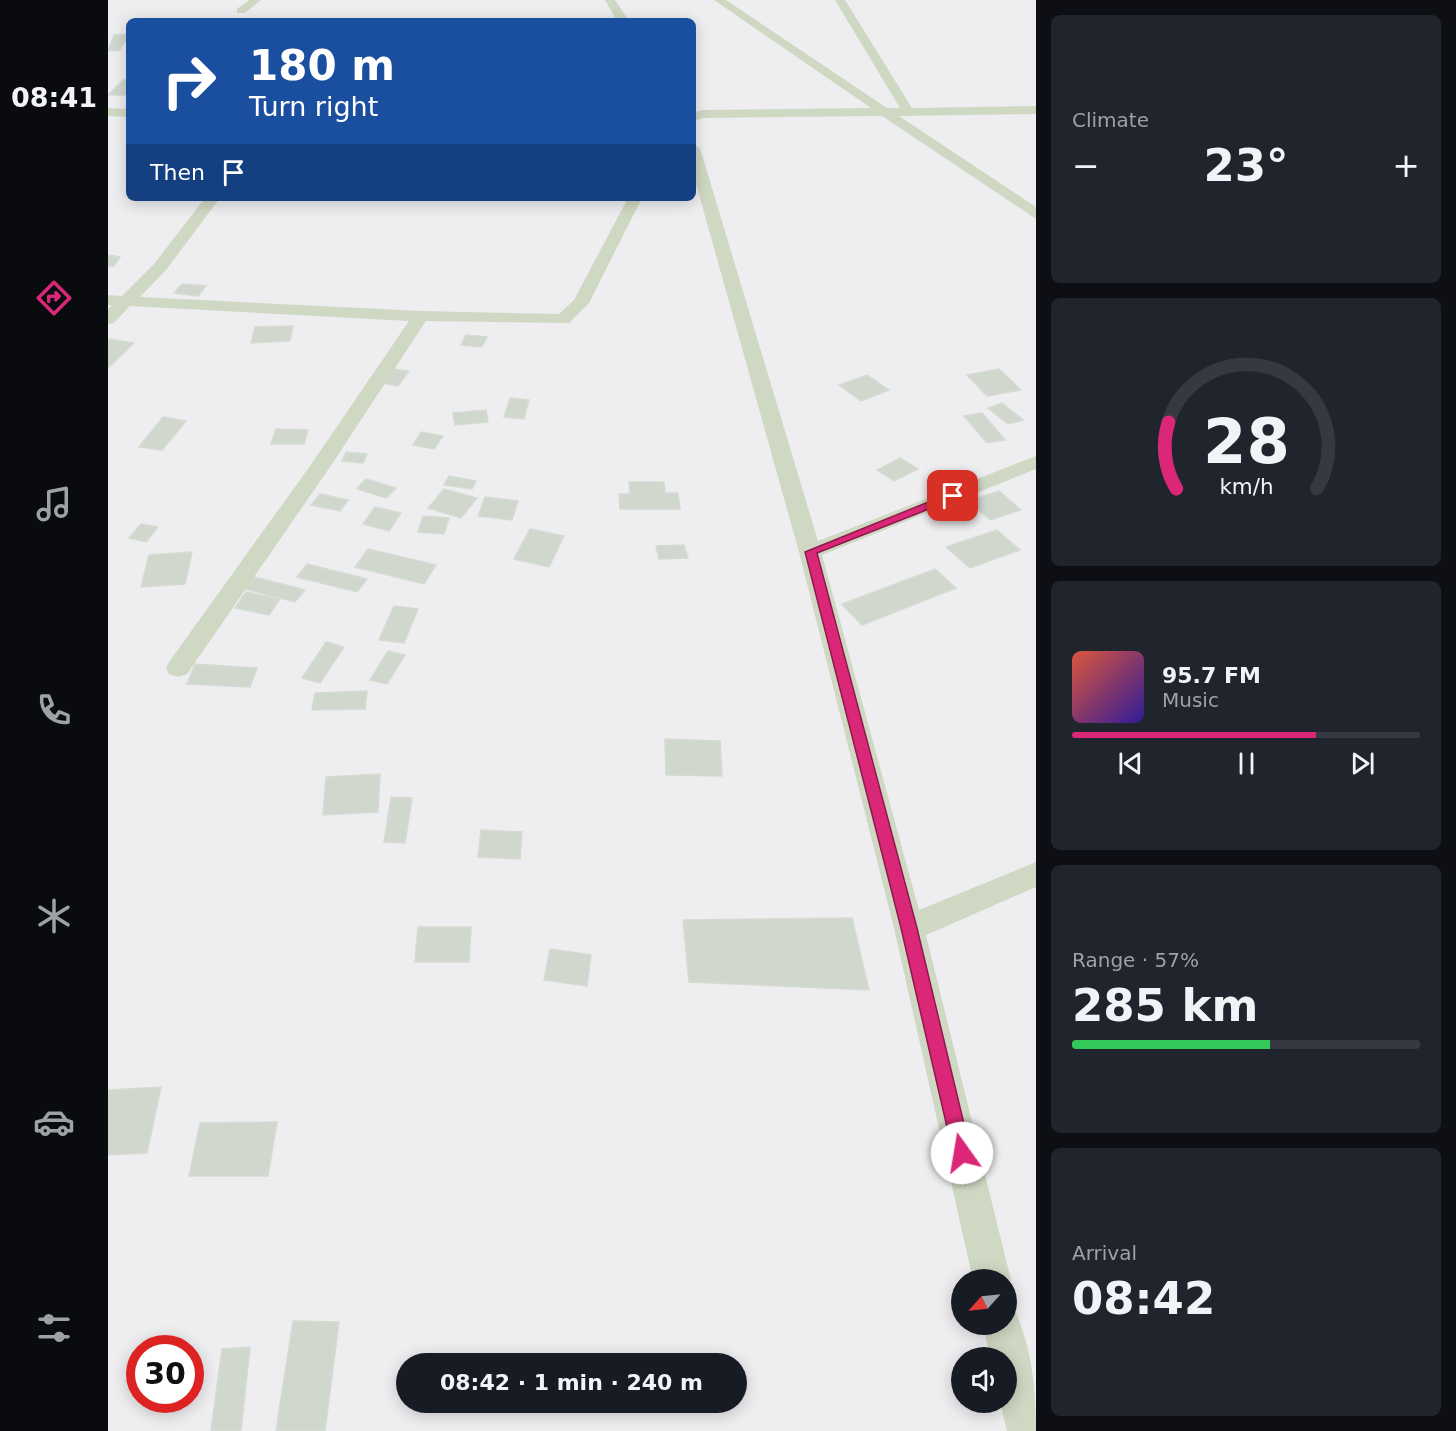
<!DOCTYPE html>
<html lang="en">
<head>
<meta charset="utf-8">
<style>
  :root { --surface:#171b24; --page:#20242c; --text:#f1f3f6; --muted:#9ea1a6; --line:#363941; --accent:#db2777 }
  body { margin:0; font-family:"DejaVu Sans",sans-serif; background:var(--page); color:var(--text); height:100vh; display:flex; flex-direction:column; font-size:22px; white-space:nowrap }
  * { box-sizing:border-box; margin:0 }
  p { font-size:20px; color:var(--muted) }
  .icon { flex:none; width:33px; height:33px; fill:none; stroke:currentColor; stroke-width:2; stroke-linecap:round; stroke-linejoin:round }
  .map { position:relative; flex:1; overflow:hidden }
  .side { display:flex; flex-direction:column; gap:15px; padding:15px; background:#0d0f14; width:420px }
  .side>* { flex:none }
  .top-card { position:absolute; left:18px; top:18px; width:570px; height:183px; border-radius:9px; box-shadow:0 3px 15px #0003; background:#1a4fa0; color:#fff; overflow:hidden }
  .needle { width:39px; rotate:243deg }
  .tools { position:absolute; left:843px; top:1269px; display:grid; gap:12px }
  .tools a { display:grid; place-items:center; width:66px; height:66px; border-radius:50%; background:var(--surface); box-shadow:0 3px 15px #0003; font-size:30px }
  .speed { position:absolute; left:18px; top:1335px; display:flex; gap:12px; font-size:30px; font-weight:700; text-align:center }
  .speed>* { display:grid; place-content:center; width:78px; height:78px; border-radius:50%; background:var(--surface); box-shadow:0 3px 15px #0003; line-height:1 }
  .speed .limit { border:9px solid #d22; background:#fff; color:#111 }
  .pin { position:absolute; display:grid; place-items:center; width:51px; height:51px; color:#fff; margin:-26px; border-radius:12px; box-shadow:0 3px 9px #0006 }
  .me { position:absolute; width:66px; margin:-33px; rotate:347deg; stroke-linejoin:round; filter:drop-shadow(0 0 4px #0008) }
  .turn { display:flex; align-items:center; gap:21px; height:126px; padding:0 24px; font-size:27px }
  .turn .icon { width:78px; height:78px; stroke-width:2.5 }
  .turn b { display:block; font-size:42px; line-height:51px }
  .then { display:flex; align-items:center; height:57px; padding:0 24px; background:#0003; gap:12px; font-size:22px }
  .big { font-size:45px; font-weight:800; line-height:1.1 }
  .side .tile { flex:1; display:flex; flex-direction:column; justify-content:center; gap:9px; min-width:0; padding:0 21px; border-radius:9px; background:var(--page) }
  .side .dial { align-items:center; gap:0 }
  .dial svg { height:156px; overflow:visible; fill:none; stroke:var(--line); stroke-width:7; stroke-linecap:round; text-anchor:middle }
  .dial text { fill:var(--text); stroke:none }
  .song { display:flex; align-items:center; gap:18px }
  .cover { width:72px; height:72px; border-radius:9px; background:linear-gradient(135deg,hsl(10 70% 55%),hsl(250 70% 35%)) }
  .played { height:6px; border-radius:3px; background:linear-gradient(90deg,var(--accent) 70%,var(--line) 70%) }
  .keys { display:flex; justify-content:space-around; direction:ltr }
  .heat { display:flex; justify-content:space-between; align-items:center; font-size:33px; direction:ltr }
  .charge { height:9px; border-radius:4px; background:linear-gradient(90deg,#34c759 57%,var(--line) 0) }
  .trip { position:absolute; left:288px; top:1353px; width:351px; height:60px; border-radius:30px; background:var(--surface); box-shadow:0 3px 15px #0003; font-weight:800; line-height:60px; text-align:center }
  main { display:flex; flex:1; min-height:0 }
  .tab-bar { display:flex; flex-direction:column; width:108px; justify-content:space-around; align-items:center; background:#090b0e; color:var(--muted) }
  .tab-bar .icon { width:42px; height:42px }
  .tab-bar .active { color:var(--accent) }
  .tab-bar b { font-size:27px; color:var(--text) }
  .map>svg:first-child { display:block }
  .building { fill:#d0d7cd; stroke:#d5dbd2; stroke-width:1.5 }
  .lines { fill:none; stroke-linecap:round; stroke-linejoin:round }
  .street { fill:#cfd8c3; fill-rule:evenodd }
  .route { fill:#db2777; stroke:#8e194d; stroke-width:1.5 }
</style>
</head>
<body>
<main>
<nav class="tab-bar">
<b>08:41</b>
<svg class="icon active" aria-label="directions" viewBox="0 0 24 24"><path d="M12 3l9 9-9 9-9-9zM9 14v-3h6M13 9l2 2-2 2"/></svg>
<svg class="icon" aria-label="music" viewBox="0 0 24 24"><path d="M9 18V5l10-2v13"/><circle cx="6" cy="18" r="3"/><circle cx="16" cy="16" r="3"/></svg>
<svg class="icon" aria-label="phone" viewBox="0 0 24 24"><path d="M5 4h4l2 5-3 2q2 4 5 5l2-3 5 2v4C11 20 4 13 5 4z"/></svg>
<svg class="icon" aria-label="climate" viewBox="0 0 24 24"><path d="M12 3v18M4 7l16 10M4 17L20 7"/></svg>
<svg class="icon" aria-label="car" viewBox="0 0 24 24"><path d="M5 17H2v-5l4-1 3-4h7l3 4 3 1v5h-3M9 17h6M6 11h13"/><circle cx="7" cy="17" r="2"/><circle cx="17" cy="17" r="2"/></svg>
<svg class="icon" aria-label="filters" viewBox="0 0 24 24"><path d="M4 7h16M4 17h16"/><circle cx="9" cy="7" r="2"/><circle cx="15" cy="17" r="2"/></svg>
</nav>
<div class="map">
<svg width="928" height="1431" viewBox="0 0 928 1431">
  <rect width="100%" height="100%" fill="#eeeef1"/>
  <g class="building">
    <polygon points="21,34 12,50 0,51 6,35"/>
    <polygon points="15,80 21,80 20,95 0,95"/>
    <polygon points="0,255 12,257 6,266 0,266"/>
    <polygon points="74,284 98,286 90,296 66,293"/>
    <polygon points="185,326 182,341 143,343 147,327"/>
    <polygon points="358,335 379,337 374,347 353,345"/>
    <polygon points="0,339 26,343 0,368"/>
    <polygon points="284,369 301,371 290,386 274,383"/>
    <polygon points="891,369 913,390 879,396 859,375"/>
    <polygon points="759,375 781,390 753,401 731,385"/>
    <polygon points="402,398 421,400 416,419 396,417"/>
    <polygon points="894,403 915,420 900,424 880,408"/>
    <polygon points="378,410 380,422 347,425 345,413"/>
    <polygon points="874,413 897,440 879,443 856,416"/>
    <polygon points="55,417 78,421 54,450 31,447"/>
    <polygon points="168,429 200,430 196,444 163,444"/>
    <polygon points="313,432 335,436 326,449 305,445"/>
    <polygon points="238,452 259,454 255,463 234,461"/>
    <polygon points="792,458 810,469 786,481 769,470"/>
    <polygon points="341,476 368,481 364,489 336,485"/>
    <polygon points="258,479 288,488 278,498 249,489"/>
    <polygon points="521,482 556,482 557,493 570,493 572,509 512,509 511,494 522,494"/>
    <polygon points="336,489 369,498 353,518 320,508"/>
    <polygon points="891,491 913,510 882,520 860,501"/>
    <polygon points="212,494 240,500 232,511 203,505"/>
    <polygon points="377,497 410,501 404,520 370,516"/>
    <polygon points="267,507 293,513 281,531 255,524"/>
    <polygon points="315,516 341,518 336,534 310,532"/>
    <polygon points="33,524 50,527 38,542 21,538"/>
    <polygon points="422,529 456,536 441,567 406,559"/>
    <polygon points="889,530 912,550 862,568 838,547"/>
    <polygon points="576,545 580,558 551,559 548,546"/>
    <polygon points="260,549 328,565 316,584 247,567"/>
    <polygon points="84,552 77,584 33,587 41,555"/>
    <polygon points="199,564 259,579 249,592 189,577"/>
    <polygon points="827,569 848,588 754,625 734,604"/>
    <polygon points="147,577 197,590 187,602 138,589"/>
    <polygon points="138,592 172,599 161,615 127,608"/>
    <polygon points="286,606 310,609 296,643 271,640"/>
    <polygon points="218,642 236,647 212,683 194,678"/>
    <polygon points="280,651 297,655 279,684 262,680"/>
    <polygon points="87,664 149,668 142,687 79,684"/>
    <polygon points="259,691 257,709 204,710 207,693"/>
    <polygon points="557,739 612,741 614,776 558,775"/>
    <polygon points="272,774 270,812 215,815 218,777"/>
    <polygon points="283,797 304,798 297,843 276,842"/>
    <polygon points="373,830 414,832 412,859 370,857"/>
    <polygon points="744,918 761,990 581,982 575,920"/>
    <polygon points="310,927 363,927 361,962 307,962"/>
    <polygon points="442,949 483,955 479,986 436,980"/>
    <polygon points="53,1087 39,1153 0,1155 0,1090"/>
    <polygon points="169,1122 160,1176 81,1176 92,1123"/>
    <polygon points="185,1321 231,1322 217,1431 168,1431"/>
    <polygon points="142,1347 133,1431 103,1431 114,1349"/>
  </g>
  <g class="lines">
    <g class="street">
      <polygon points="141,0 153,0 137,13 129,13 129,9"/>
      <polygon points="497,0 507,0 521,21 509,21"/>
      <polygon points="606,0 618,0 779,108 792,108 727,0 737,0 804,108 928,106 928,114 791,116 928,207 928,219 774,116 595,118 585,121 585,113 594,110 763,108"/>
      <polygon points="0,108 21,109 21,117 0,116"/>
      <polygon points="585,144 592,148 710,541 928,456 928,469 714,555 811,910 928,862 928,887 818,935 903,1280 898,1290 898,1280 865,1280 786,928 691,552 585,173"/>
      <polygon points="97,198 112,198 58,270 32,297 313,311 451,314 466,300 520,198 534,198 481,303 461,323 318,321 220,470 79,674 70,677 61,674 58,668 61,662 202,466 301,321 22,306 6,323 0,324 0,309 4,305 0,305 0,295 14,296 46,264"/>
      <path d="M898 1307 907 1311C924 1349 928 1389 928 1431H899L892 1402H898V1358H882L875 1324H898Z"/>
    </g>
  </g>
  <polygon class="route" points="845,492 849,493 849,498 709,553 809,928 863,1153 861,1160 854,1162 848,1160 845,1153 793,928 697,552"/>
</svg>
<div class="tools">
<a><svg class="needle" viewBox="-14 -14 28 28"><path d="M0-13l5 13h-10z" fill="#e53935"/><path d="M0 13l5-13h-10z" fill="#9ea1a6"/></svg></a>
<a><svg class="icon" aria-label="sound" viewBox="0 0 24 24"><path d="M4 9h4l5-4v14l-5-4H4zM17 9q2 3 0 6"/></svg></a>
</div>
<div class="speed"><div class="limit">30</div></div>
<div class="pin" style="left:845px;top:496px;background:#d93025"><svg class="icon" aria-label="arrive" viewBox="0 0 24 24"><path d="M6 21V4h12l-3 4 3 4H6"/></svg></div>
<svg class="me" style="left:854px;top:1153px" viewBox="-20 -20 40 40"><circle r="19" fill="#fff"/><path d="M0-13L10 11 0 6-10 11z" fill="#db2777"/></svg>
<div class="trip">08:42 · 1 min · 240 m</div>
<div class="top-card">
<div class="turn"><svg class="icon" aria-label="right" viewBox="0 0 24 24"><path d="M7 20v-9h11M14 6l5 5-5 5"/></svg><div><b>180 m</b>Turn right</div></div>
<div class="then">Then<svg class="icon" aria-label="arrive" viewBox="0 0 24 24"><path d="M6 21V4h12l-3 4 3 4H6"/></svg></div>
</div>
</div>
<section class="side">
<div class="tile"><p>Climate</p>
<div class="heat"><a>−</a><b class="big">23°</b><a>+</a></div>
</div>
<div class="tile dial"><svg viewBox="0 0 100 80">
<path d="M14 69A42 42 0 1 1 86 69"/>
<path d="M14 69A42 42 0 0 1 10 35" stroke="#db2777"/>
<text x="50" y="56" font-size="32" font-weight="700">28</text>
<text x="50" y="72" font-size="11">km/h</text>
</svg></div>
<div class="tile">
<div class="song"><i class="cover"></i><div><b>95.7 FM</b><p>Music</p></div></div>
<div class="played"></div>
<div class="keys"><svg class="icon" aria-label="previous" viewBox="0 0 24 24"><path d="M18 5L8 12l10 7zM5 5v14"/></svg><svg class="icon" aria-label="pause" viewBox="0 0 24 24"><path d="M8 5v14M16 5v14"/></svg><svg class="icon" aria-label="next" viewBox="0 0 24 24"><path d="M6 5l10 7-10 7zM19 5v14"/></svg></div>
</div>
<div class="tile"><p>Range · 57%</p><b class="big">285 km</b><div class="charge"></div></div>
<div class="tile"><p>Arrival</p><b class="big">08:42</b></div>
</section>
</main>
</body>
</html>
